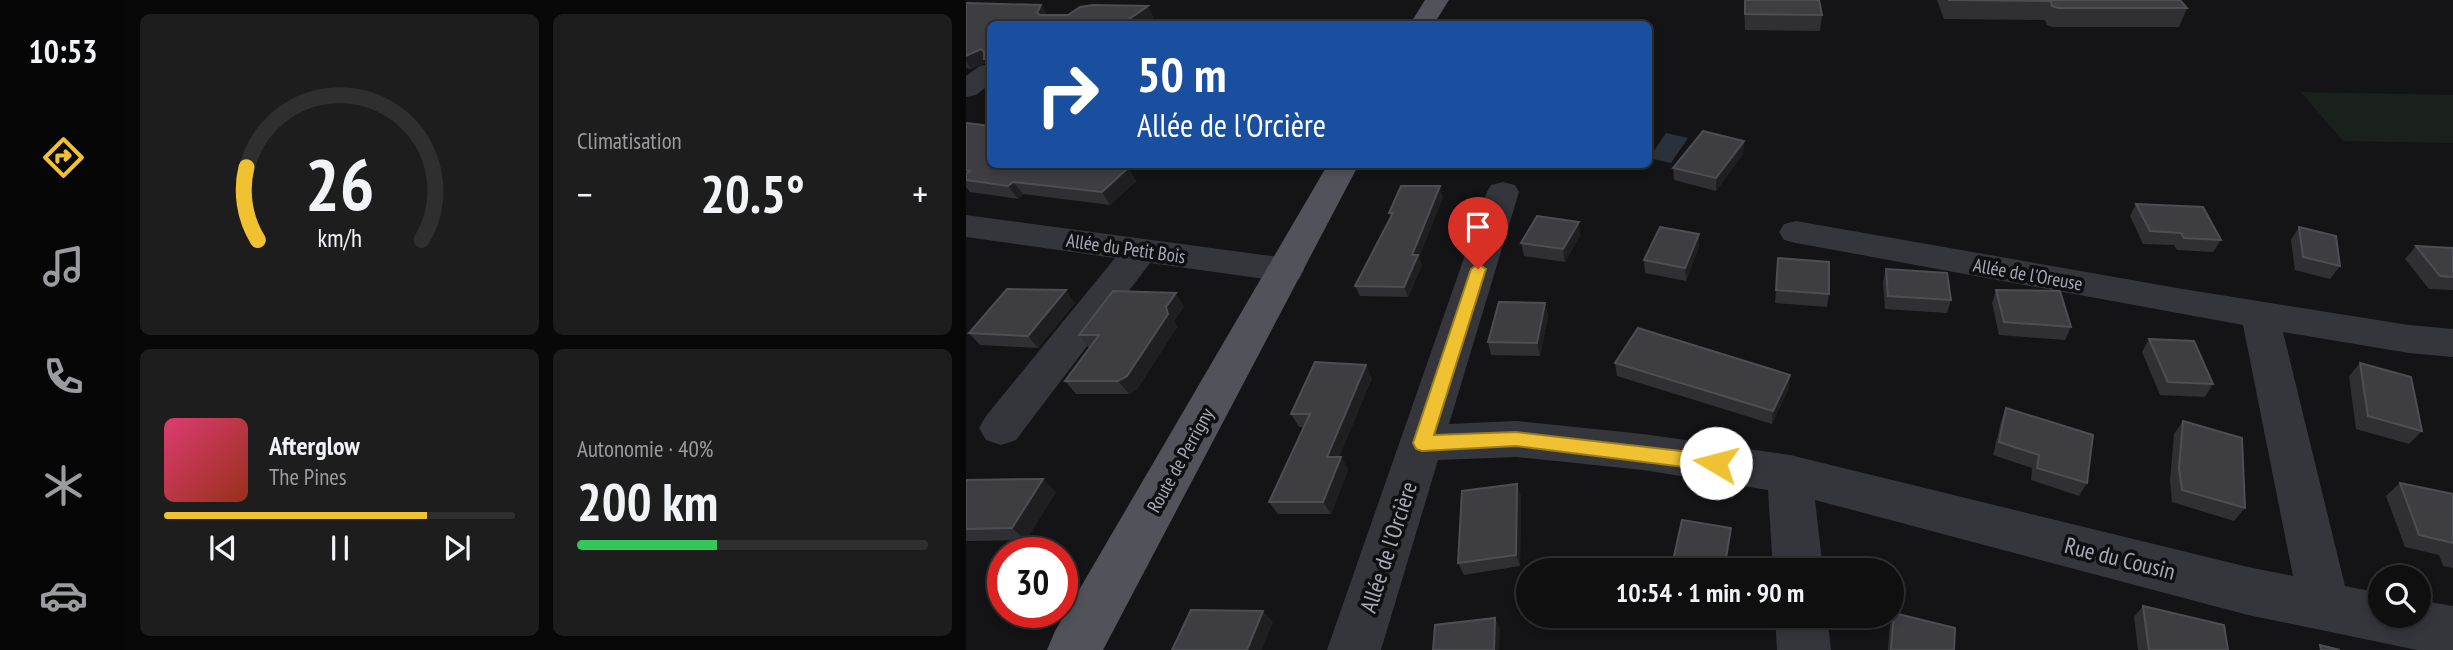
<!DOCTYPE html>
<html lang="fr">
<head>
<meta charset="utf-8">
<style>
  :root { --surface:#0f0f10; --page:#1d1d1e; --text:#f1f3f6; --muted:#9b9c9f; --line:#2f2f30; --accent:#f0c232 }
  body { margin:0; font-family:"PT Sans Narrow",sans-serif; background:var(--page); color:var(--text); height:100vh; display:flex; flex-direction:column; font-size:26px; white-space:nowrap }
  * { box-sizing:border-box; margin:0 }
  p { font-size:23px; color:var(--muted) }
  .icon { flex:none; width:38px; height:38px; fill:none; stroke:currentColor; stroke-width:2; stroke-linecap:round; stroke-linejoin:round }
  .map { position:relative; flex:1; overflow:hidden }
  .side { display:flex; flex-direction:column; gap:14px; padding:14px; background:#080809; width:840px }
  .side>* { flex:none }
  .banner { position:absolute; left:21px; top:21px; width:665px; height:147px; border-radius:10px; box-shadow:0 4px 10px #0003,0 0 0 2px var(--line); background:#1a4fa0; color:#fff; overflow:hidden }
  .buttons { position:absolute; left:1402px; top:565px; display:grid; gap:14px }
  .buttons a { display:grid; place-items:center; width:63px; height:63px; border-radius:50%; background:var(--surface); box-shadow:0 4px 10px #0003,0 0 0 2px var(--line); font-size:35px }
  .speed { position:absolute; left:21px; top:537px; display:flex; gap:14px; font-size:35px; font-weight:700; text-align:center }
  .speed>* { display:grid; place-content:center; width:91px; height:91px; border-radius:50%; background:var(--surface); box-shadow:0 4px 10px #0003,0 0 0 2px var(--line); line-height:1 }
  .speed .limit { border:10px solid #d22; background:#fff; color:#111 }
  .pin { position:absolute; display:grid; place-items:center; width:60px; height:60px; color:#fff; margin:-72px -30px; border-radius:50% 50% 50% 0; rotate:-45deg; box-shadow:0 0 7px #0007 }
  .pin .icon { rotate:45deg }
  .me { position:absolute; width:77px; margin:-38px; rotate:278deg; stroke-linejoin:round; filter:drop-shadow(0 0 5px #0008) }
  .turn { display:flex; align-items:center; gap:24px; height:147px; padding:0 35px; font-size:32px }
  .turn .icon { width:91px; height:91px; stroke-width:2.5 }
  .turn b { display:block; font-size:49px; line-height:60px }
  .big { font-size:52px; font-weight:600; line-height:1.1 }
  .side .card { flex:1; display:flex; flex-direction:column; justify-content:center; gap:10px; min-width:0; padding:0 24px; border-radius:10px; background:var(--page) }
  .side .dial { align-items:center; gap:0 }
  .dial svg { height:182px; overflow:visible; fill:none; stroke:var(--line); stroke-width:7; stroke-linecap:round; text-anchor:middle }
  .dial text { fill:var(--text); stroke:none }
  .song { display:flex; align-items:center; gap:21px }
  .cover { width:84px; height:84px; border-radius:10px; background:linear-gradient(135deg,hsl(340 70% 55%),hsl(10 70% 35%)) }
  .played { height:7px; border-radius:4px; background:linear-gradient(90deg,var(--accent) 75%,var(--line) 75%) }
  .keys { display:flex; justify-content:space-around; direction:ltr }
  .heat { display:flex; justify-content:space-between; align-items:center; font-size:38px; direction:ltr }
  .charge { height:10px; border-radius:5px; background:linear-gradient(90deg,#34c759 40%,var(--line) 0) }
  .side .tiles { flex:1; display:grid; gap:14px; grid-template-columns:repeat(2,1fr) }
  .trip { position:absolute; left:550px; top:558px; width:388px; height:70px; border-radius:35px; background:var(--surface); box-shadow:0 4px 10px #0003,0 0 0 2px var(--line); font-weight:600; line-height:70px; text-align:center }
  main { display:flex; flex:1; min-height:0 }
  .menu { display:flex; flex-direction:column; width:126px; justify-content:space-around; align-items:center; background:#060606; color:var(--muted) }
  .menu .icon { width:49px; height:49px }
  .menu .current { color:var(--accent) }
  .menu b { font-size:32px; color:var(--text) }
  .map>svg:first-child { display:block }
  .green { fill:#1a211c }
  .water { fill:#2a313a }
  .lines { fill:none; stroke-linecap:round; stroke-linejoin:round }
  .minor { fill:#35363b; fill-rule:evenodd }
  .major { fill:#51525a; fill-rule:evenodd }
  .wall { fill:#303034 }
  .shaded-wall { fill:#1f1f22 }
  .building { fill:#3d3d42; stroke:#4d4e54; stroke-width:2 }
  .route { fill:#f0c232; stroke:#9c7e20; stroke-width:2 }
  .labels { text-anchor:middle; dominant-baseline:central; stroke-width:7; stroke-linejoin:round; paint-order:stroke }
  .street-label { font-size:19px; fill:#a6a9b6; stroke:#0f0f11 }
  .near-street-label { font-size:23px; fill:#a6a9b6; stroke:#0f0f11 }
</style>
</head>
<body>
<main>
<nav class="menu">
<b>10:53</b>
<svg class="icon current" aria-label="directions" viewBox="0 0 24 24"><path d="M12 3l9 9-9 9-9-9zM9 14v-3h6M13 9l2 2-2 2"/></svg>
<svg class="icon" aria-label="music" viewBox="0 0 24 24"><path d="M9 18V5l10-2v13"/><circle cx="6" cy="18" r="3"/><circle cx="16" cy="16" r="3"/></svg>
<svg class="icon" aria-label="phone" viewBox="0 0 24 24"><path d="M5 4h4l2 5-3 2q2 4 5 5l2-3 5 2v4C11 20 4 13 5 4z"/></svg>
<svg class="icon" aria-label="climate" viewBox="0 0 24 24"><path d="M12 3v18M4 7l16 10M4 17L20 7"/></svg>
<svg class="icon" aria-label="car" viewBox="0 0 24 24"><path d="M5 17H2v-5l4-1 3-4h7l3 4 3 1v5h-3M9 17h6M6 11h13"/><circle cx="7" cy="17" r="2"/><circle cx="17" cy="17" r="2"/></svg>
</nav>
<section class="side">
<div class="tiles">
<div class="card dial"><svg viewBox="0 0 100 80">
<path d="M14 69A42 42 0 1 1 86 69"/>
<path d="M14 69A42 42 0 0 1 9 37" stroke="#f0c232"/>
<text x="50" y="56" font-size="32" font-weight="700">26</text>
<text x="50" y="72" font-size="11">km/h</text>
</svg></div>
<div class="card"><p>Climatisation</p>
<div class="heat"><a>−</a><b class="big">20.5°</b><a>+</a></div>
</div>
<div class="card">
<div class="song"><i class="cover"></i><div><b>Afterglow</b><p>The Pines</p></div></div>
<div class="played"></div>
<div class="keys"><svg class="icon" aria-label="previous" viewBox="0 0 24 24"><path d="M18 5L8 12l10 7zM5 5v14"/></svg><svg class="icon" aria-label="pause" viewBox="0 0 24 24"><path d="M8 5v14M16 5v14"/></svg><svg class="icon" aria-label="next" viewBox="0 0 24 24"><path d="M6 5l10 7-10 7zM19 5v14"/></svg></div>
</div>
<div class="card"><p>Autonomie · 40%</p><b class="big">200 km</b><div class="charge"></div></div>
</div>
</section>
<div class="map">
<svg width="1487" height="650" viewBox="0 0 1487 650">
  <rect width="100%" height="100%" fill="#141416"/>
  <polygon class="green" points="1335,92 1487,95 1487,143 1377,141"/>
  <polygon class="water" points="700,133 722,138 705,163 683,158"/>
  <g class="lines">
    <g class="minor">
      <polygon points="24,64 24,84 10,95 0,97 0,76 14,66"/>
      <polygon points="537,182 549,185 553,192 483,424 550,421 677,434 824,455 1282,567 1327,576 1277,325 830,243 818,240 813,232 818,224 830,221 1217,289 1443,325 1487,329 1487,357 1443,353 1317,332 1379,586 1414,593 1414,616 1452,616 1452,600 1487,606 1487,650 1451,650 1282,615 849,500 857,570 807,570 802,490 677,470 550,457 472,460 415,650 361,650 521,192 525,185"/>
      <polygon points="0,215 320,258 333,261 338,270 333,279 320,282 184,263 50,440 35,445 20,440 13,428 20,416 149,258 0,237"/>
      <polygon points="809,616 861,616 865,650 811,650"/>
    </g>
    <g class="major">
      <polygon points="459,0 483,0 468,24 444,24"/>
      <polygon points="362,164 393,164 137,650 81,650 89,631"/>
    </g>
  </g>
  <g class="wall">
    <polygon points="778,0 853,0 856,15 854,31 779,30"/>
    <polygon points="971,0 1214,0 1221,8 1213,27 1086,27 1081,25 1079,20 978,19"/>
    <polygon points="0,3 75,5 81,15 188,18 24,24 24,68 21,62 5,69 0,68"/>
    <polygon points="0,123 24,164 162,168 170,181 144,205 57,194 52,199 4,192 0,187"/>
    <polygon points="778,141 777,154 750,191 708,180 707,168"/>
    <polygon points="477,197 453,257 456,265 442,297 394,296 389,286 425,217 423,213"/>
    <polygon points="1170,204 1255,240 1247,252 1211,250 1208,245 1177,244 1164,216"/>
    <polygon points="1333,227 1374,266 1364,279 1329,270 1325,240"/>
    <polygon points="614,235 599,262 558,256 555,243"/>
    <polygon points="1450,246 1487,248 1487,290 1463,289 1439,259"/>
    <polygon points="733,247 720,281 679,273 678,260"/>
    <polygon points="812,258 863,294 861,307 809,303"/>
    <polygon points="920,269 985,300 981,313 919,309 917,282"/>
    <polygon points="1030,290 1105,327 1099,340 1033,335 1026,303"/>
    <polygon points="109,303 72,348 14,345 3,333"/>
    <polygon points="579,303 582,316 574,356 525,355 522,342"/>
    <polygon points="218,306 208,321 211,327 171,389 163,394 110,394 99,381 123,348 113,335"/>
    <polygon points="1183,339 1247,384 1239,397 1194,395 1176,352"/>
    <polygon points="649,363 823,388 806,424 651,376"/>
    <polygon points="1394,363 1456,431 1443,444 1390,429 1383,376"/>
    <polygon points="406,378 373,457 375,457 382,470 365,514 312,514 303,502 338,427 333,427 325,414"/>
    <polygon points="1040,408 1121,483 1113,496 1065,480 1066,468 1027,455 1035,421"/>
    <polygon points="1217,421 1279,508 1268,521 1206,502 1204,481 1208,434"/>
    <polygon points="0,480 90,492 60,540 0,541"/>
    <polygon points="1434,483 1487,494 1487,568 1477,566 1473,555 1439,547 1420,496"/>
    <polygon points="555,496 554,566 498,575 492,563"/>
    <polygon points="1177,606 1262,650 1172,650 1168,617"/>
    <polygon points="928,613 988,650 922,650 924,625"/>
  </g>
  <g class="shaded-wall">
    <polygon points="75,5 82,17 78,24 71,13"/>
    <polygon points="182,6 188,18 179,24 156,24"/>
    <polygon points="15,49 22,59 18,59 21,62 5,69 0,61 0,56"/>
    <polygon points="778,141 777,154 750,191 750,178"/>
    <polygon points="162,168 170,181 144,205 136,192"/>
    <polygon points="47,182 57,194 52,199 42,186"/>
    <polygon points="474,186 477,197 453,257 456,265 442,297 438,287 446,255"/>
    <polygon points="613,222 614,235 599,262 597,249"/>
    <polygon points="733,234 733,247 720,281 719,268"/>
    <polygon points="100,290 109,303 72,348 62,336"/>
    <polygon points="210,293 218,306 208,321 211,327 171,389 163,394 152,381"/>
    <polygon points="579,303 582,316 574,356 571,343"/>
    <polygon points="400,365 406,378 368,469 361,457"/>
    <polygon points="824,375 823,388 806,424 807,411"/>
    <polygon points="375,457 382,470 365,514 357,502"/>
    <polygon points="77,479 90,492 60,540 46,528"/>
    <polygon points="551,484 555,496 554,566 550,555"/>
    <polygon points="765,528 764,540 759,570 758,570"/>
    <polygon points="297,611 307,622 296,650 281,650"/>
    <polygon points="529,618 534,629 533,650 528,650"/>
  </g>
  <g class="building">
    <polygon points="779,0 853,0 856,15 779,14"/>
    <polygon points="982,0 1214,0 1221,8 1092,8 1086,6 1085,1"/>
    <polygon points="0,3 75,5 71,13 74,15 102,15 114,7 127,5 182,6 156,24 24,24 24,59 18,59 18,52 15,49 0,56"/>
    <polygon points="0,123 24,126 24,164 129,164 162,168 136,192 47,182 42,186 0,180 0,174 4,171 0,170"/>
    <polygon points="737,131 778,141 750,178 707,168"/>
    <polygon points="435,186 474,186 446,255 452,255 438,287 389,286 427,213 423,213"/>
    <polygon points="1170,204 1237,207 1255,240 1218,238 1215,233 1184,231"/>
    <polygon points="571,216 613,222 597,249 555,243"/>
    <polygon points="694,227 733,234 719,268 678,260"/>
    <polygon points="1333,227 1370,236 1374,266 1337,257"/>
    <polygon points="1450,246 1487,248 1487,277 1474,276"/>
    <polygon points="812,258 863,262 863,294 810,290"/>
    <polygon points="920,269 981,273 985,300 922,296"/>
    <polygon points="41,289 100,290 62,336 3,333"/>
    <polygon points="1030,290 1094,291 1105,327 1038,322"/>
    <polygon points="147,291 210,293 200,307 202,314 161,376 152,381 99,381 133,335 113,335"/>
    <polygon points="533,302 579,303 571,343 522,342"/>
    <polygon points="672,328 824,375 807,411 649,363"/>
    <polygon points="1183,339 1228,341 1247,384 1202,382"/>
    <polygon points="349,362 400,365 361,457 375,457 357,502 303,502 344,414 325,414"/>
    <polygon points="1394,363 1445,377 1456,431 1402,416"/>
    <polygon points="1040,408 1127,435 1121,483 1071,468 1073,455 1033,442"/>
    <polygon points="1217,421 1276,438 1279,508 1216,490 1213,469"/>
    <polygon points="77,479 46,528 0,529 0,480"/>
    <polygon points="1434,483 1487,494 1487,543 1453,535"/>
    <polygon points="551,484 550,555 492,563 496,491"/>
    <polygon points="716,520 765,528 758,570 705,570"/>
    <polygon points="1177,606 1258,625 1262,650 1183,650"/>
    <polygon points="225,610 297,611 281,650 206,650"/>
    <polygon points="928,613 989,628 988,650 925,650"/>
    <polygon points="529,618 528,650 467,650 469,625"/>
    <polygon points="1354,645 1374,650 1355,650"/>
  </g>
  <polygon class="route" points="512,264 520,269 468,435 550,432 750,455 757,457 760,463 757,468 750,471 550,446 456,451 450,449 447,443 505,269"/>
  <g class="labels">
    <g class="street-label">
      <text transform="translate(160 248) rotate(8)">Allée du Petit Bois</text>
      <text transform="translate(1062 274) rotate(10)">Allée de l'Oreuse</text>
      <text transform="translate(214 460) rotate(-61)">Route de Perrigny</text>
    </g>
    <g class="near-street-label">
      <text transform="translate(422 547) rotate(-72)">Allée de l'Orcière</text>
      <text transform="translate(1154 558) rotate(14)">Rue du Cousin</text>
    </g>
  </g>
</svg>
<div class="buttons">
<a><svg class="icon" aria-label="search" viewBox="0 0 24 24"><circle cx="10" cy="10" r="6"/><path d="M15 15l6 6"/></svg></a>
</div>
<div class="speed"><div class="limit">30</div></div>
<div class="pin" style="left:512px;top:269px;background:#d93025"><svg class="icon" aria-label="arrive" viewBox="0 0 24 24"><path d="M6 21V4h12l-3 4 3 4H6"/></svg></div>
<svg class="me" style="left:750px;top:463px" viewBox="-20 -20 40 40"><circle r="19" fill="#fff"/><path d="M0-13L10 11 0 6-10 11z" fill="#f0c232"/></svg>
<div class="trip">10:54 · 1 min · 90 m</div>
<div class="banner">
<div class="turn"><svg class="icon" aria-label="right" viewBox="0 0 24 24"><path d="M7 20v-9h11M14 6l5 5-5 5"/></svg><div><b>50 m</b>Allée de l'Orcière</div></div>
</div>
</div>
</main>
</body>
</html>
